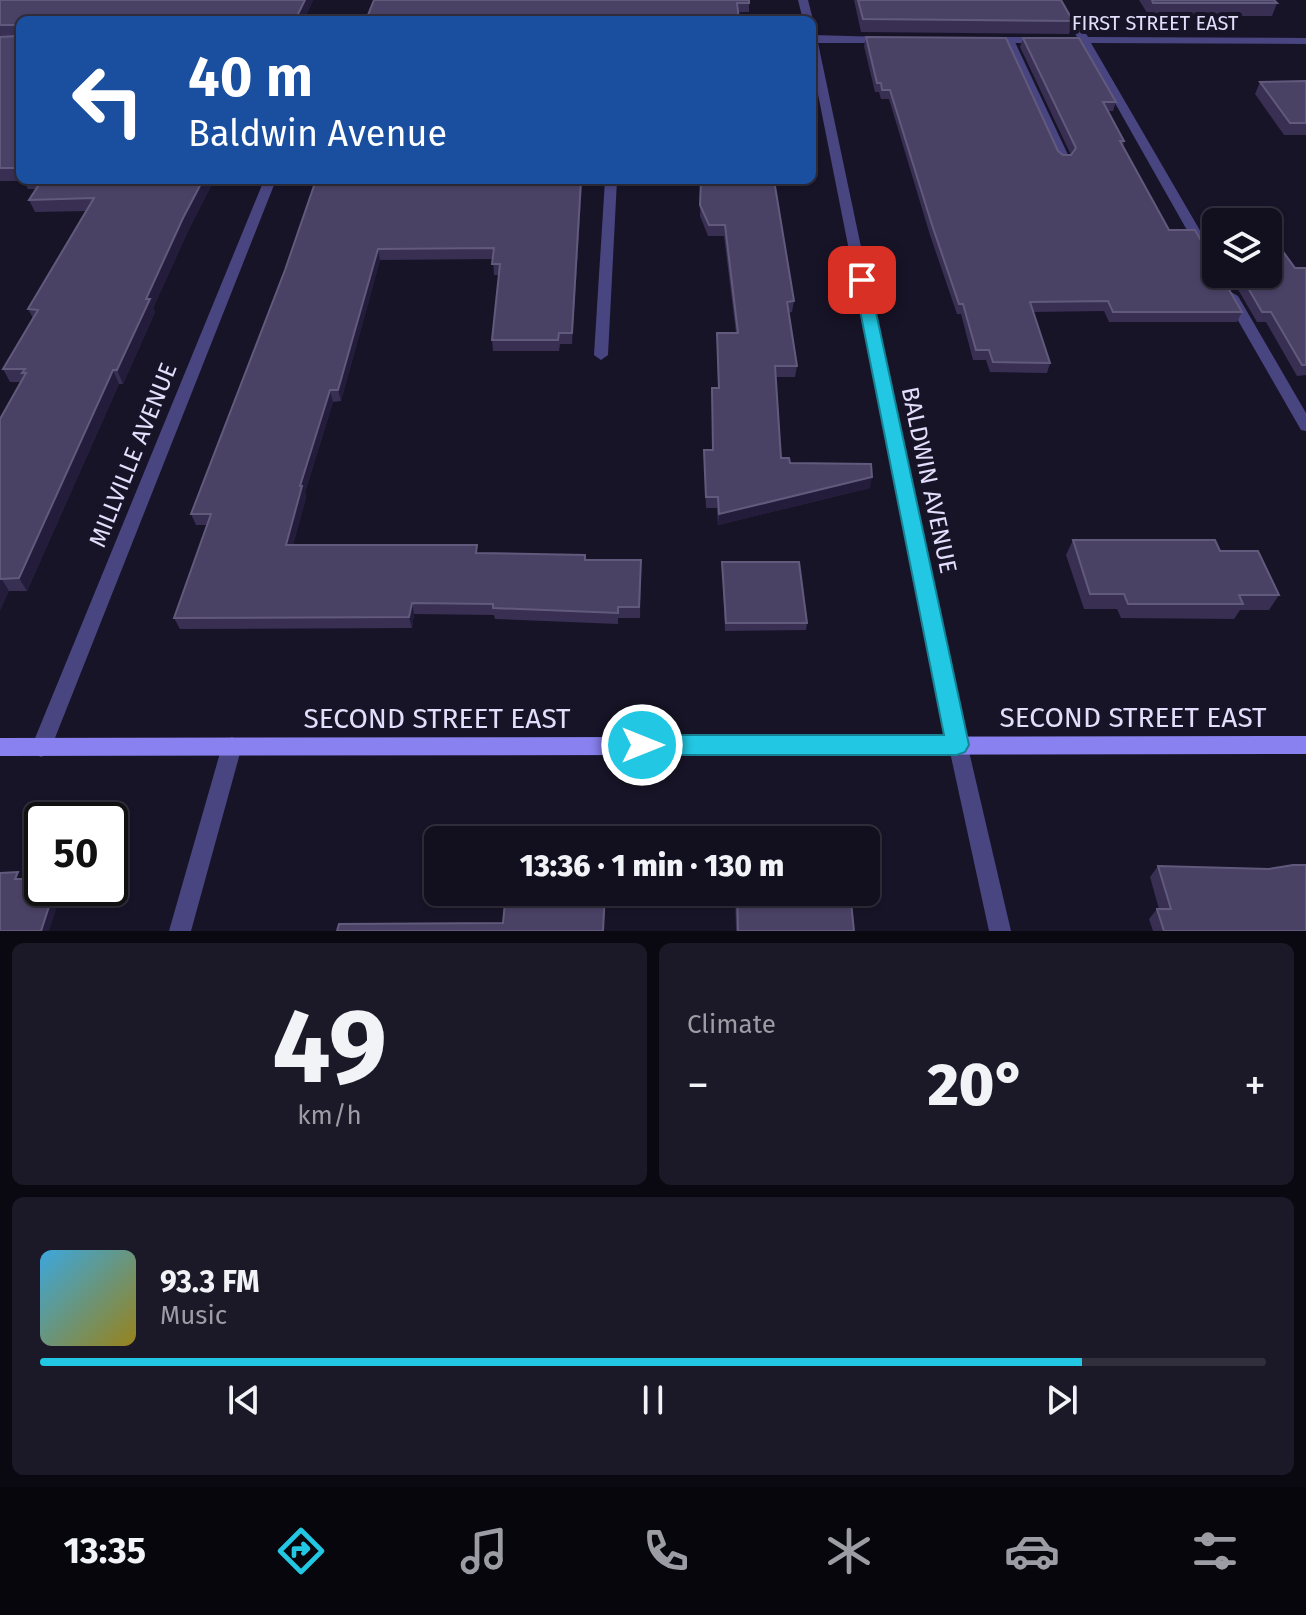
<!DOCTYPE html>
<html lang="en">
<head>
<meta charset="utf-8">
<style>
  :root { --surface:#120f1e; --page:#1b1827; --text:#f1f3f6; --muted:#9c9ca4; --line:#312f3c; --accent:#22c8e3 }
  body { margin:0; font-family:"Fira Sans",sans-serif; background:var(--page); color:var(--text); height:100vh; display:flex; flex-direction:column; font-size:30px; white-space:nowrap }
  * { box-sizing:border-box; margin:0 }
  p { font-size:26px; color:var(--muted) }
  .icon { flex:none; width:44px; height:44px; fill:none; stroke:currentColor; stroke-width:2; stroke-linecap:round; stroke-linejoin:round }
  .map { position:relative; height:931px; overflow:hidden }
  .drawer { display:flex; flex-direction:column; gap:12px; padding:12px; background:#0a0810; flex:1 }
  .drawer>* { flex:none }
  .guide { position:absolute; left:16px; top:16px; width:800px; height:168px; border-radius:12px; box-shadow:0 2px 6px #0004,0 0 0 2px var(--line); background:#1a4fa0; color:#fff; overflow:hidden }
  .controls { position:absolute; left:1202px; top:208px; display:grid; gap:16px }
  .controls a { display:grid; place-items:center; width:80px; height:80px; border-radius:12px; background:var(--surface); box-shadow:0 2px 6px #0004,0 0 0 2px var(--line); font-size:40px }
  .speed { position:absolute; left:24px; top:802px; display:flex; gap:16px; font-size:40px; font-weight:700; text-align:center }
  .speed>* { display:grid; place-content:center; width:104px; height:104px; border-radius:50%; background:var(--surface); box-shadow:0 2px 6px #0004,0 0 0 2px var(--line); line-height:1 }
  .speed .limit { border:4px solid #111; border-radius:12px; background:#fff; color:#111 }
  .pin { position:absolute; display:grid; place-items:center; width:68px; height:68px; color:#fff; margin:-34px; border-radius:16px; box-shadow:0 4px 12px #0006 }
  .me { position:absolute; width:88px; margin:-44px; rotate:90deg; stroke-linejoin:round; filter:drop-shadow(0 0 6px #0008) }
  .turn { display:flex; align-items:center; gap:28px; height:168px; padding:0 40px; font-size:36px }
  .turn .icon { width:104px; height:104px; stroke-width:2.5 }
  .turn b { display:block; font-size:56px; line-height:68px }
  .big { font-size:60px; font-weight:800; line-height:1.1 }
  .drawer .card { flex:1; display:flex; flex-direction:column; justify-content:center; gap:12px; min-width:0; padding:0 28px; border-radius:12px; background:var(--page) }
  .drawer .dial { align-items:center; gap:0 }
  .dial b { font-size:104px; line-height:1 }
  .song { display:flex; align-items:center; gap:24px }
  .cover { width:96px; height:96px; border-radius:12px; background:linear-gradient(135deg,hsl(200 70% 55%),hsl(50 70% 35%)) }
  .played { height:8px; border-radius:4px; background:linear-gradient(90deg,var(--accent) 85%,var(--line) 85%) }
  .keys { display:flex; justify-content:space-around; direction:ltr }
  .heat { display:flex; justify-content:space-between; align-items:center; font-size:44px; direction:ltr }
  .drawer .tiles { flex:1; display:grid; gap:12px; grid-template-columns:1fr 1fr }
  .card:last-child { grid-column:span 2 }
  .trip { position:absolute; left:424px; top:826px; width:456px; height:80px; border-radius:12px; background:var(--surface); box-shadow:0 2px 6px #0004,0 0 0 2px var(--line); font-weight:800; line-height:80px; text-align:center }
  .dock { display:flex; height:128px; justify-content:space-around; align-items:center; background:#07060c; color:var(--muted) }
  .dock .icon { width:56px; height:56px }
  .dock .current { color:var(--accent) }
  .dock b { font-size:36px; color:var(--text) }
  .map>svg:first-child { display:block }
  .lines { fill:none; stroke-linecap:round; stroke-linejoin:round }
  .lane { fill:#494581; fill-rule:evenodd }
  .street { fill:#494581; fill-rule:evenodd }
  .secondary { fill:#8981ef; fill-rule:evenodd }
  .wall { fill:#382f53 }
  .shaded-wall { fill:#231c3a }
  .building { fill:#4a4265; stroke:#625a7c; stroke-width:2 }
  .route { fill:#22c8e3; stroke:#168294; stroke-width:2 }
  .labels { text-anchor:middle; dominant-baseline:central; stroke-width:8; stroke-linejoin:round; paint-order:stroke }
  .far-street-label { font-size:20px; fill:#e3defb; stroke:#181428 }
  .street-label { font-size:24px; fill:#e3defb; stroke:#181428 }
  .near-street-label { font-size:28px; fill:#e3defb; stroke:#181428 }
</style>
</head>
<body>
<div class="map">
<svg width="1306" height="931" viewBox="0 0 1306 931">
  <rect width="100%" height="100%" fill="#181428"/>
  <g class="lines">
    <polygon class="lane" points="1005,38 1014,40 1070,159 1068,162 1060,162 1058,159 1004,40"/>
    <g class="street">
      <polygon points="798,0 808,0 813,20 812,21 803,20"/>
      <polygon points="1076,23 1080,24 1088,37 1306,38 1306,44 1091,43 1216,258 1216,273 1209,269 1081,43 988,43 983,40 988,37 1077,37 1071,26"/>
      <polygon points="812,35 884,37 889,40 884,43 818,43 953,683 1011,931 989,931 935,683 812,64"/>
      <polygon points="264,180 276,180 51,748 48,754 41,757 34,754 31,748"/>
      <polygon points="605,180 617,180 608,355 601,360 594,355"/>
      <polygon points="1231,292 1238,296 1306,413 1306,431 1301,430 1224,296"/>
      <polygon points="232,737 239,740 242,746 191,931 169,931 222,746 225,740"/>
    </g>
    <polygon class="secondary" points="1306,736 1306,754 0,756 0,738"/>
  </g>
  <g class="wall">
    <polygon points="0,0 313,0 304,20 20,20 20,180 214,180 188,231 153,308 155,312 123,384 119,384 27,591 9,591 0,610 0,419 20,382 10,382 3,369 33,318 28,309 86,211 35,212 29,200 36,189 28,189 24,181 0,181"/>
    <polygon points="749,0 749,12 366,20"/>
    <polygon points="854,0 1061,0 1073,21 1069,34 861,32"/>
    <polygon points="1139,0 1274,0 1277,3 1272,16 1149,16"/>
    <polygon points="866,37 1058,151 1063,155 1071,155 1020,47 1023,38 1116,102 1113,111 1108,111 1124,141 1123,147 1169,230 1242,312 1237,322 1109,322 1104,311 1033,312 1050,363 1047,373 990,372 986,360 973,360 961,314 957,314 930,235 889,99 881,99 879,92 875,92 864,46"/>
    <polygon points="1306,81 1306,135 1284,135 1255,94 1260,82"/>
    <polygon points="316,180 603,180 602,183 582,183 572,344 560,344 559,351 493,351 492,340 499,275 494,275 493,259 380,260 341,401 333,402 305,492 306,497 293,545 478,553 585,560 641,560 640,618 618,618 618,624 495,619 494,615 414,614 412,628 180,629 174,618 207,525 196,525 191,514 285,270"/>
    <polygon points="619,180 774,180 794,301 792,312 788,313 797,366 795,377 775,377 781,458 790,463 870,488 718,525 717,508 706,508 704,461 704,450 712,450 712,388 718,388 717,333 736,333 724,236 708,236 700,216 701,182 620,183"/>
    <polygon points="1213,229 1216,229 1216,252 1208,239"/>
    <polygon points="1295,268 1306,268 1306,375 1297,376 1266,322 1257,322 1229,274 1268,274"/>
    <polygon points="1073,540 1220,551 1279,595 1269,610 1240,610 1234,619 1121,618 1117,609 1084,609 1066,555"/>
    <polygon points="722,562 807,623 806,630 725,631"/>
    <polygon points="1158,866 1306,931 1153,931 1149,919 1157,909 1159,909 1150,877"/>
    <polygon points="735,892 850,892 854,931 736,931"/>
  </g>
  <g class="shaded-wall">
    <polygon points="305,0 313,0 304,20 295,20"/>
    <polygon points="203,180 214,180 188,231 153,308 155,312 123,384 117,370 146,299 183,218"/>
    <polygon points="581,180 582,183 572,344 572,333"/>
    <polygon points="378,249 380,260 341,401 338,390"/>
    <polygon points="113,370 119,384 27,591 19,578"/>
    <polygon points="330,390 333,402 305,492 306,497 290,556 286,545 300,486"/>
    <polygon points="872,477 870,488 718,525 719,514"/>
    <polygon points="1,578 9,591 0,610 0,579"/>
    <polygon points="412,603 414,614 412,628 409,617"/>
    <polygon points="55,888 63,888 49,931 41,931"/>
  </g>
  <g class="building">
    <polygon points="0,0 305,0 295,20 20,20 20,168 0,168 0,37 17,36 15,25 0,25"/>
    <polygon points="374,0 749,0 749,3 737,3 739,20 366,20"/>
    <polygon points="858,0 1061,0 1073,21 863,19"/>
    <polygon points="1152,0 1274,0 1277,3 1153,3"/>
    <polygon points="866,37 1006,38 1058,151 1063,155 1071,155 1076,148 1023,38 1079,38 1116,102 1103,102 1124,141 1120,141 1169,230 1195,230 1216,267 1216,274 1220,274 1242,312 1113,312 1108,301 1030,302 1050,363 993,362 989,350 976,350 963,304 959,304 932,225 890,90 882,90 881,83 877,83"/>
    <polygon points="1306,81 1306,123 1290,123 1260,82"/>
    <polygon points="42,180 203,180 183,218 146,299 150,299 117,370 113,370 19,578 0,579 0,419 26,373 22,373 25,369 3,369 38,310 28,309 94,198 29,200"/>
    <polygon points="316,180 581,180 572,333 559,333 558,340 492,340 500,264 492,264 494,248 378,249 338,390 330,390 300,486 302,486 286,545 477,545 476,553 585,555 585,560 641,560 639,607 618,607 618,613 493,608 493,604 412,603 409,617 174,618 211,514 191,514 285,270"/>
    <polygon points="701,180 774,180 794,301 787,302 797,366 775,366 781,458 789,458 790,463 871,464 872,477 719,514 718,497 706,497 704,450 713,450 712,388 719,388 717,333 738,333 725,225 709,225 700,205"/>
    <polygon points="1268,231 1295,268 1306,268 1306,365 1302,365 1271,312 1262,312 1240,274 1268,274"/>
    <polygon points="1073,540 1215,540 1220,551 1258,551 1279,595 1239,595 1243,604 1128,604 1124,594 1090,594"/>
    <polygon points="722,562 799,562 807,623 726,623"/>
    <rect x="511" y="837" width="70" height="3"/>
    <polygon points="1293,865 1306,865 1306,931 1164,931 1157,909 1171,909 1158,866 1269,869"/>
    <polygon points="18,872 15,879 42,879 42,888 55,888 41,931 0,931 0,873"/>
    <polygon points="506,892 605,892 603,931 337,931 339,924 503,923"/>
    <polygon points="737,892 850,892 854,931 738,931"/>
  </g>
  <polygon class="route" points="862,276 869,280 969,745 965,752 957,755 642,755 634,752 631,745 634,738 642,735 944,735 854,280"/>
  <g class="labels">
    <g class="far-street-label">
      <text x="1155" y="23">FIRST STREET EAST</text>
    </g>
    <g class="street-label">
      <text transform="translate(133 455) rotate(-68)">MILLVILLE AVENUE</text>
      <text transform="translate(929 480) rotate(78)">BALDWIN AVENUE</text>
    </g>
    <g class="near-street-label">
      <text x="1133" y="717">SECOND STREET EAST</text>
      <text x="437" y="718">SECOND STREET EAST</text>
    </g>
  </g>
</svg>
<div class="controls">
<a><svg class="icon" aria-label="layers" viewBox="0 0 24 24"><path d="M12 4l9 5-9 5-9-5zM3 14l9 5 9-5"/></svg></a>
</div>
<div class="speed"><div class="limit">50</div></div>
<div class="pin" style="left:862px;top:280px;background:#d93025"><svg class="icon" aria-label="arrive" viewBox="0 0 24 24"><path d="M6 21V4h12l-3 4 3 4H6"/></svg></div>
<svg class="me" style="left:642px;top:745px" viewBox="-20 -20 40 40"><circle r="17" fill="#22c8e3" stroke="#fff" stroke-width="3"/><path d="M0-11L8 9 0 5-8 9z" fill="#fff"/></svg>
<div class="trip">13:36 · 1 min · 130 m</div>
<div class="guide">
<div class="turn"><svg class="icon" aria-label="left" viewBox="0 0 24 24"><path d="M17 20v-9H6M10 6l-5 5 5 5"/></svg><div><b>40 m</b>Baldwin Avenue</div></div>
</div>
</div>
<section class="drawer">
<div class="tiles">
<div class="card dial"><b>49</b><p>km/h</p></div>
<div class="card"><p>Climate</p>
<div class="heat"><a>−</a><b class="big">20°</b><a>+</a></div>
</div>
<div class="card">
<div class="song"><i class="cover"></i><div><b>93.3 FM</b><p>Music</p></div></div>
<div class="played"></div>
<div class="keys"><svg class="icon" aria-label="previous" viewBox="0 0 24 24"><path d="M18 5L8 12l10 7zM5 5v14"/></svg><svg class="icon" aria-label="pause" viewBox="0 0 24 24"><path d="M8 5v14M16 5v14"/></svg><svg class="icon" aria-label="next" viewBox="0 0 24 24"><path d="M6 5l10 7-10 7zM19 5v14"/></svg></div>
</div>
</div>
</section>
<nav class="dock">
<b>13:35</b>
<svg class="icon current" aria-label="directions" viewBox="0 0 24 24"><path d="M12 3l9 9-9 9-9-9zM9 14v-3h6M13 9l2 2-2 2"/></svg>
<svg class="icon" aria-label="music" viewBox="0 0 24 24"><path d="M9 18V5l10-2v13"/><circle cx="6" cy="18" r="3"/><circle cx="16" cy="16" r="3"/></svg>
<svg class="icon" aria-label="phone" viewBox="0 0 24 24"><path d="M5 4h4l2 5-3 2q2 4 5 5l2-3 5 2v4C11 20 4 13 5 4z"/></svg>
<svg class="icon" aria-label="climate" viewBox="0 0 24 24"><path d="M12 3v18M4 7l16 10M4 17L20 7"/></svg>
<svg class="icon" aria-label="car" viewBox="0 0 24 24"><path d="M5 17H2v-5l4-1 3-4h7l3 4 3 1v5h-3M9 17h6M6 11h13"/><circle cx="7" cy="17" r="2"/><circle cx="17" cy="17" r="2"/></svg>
<svg class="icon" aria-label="filters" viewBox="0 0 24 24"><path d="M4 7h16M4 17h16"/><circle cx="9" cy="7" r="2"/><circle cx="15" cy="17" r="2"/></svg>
</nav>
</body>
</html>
